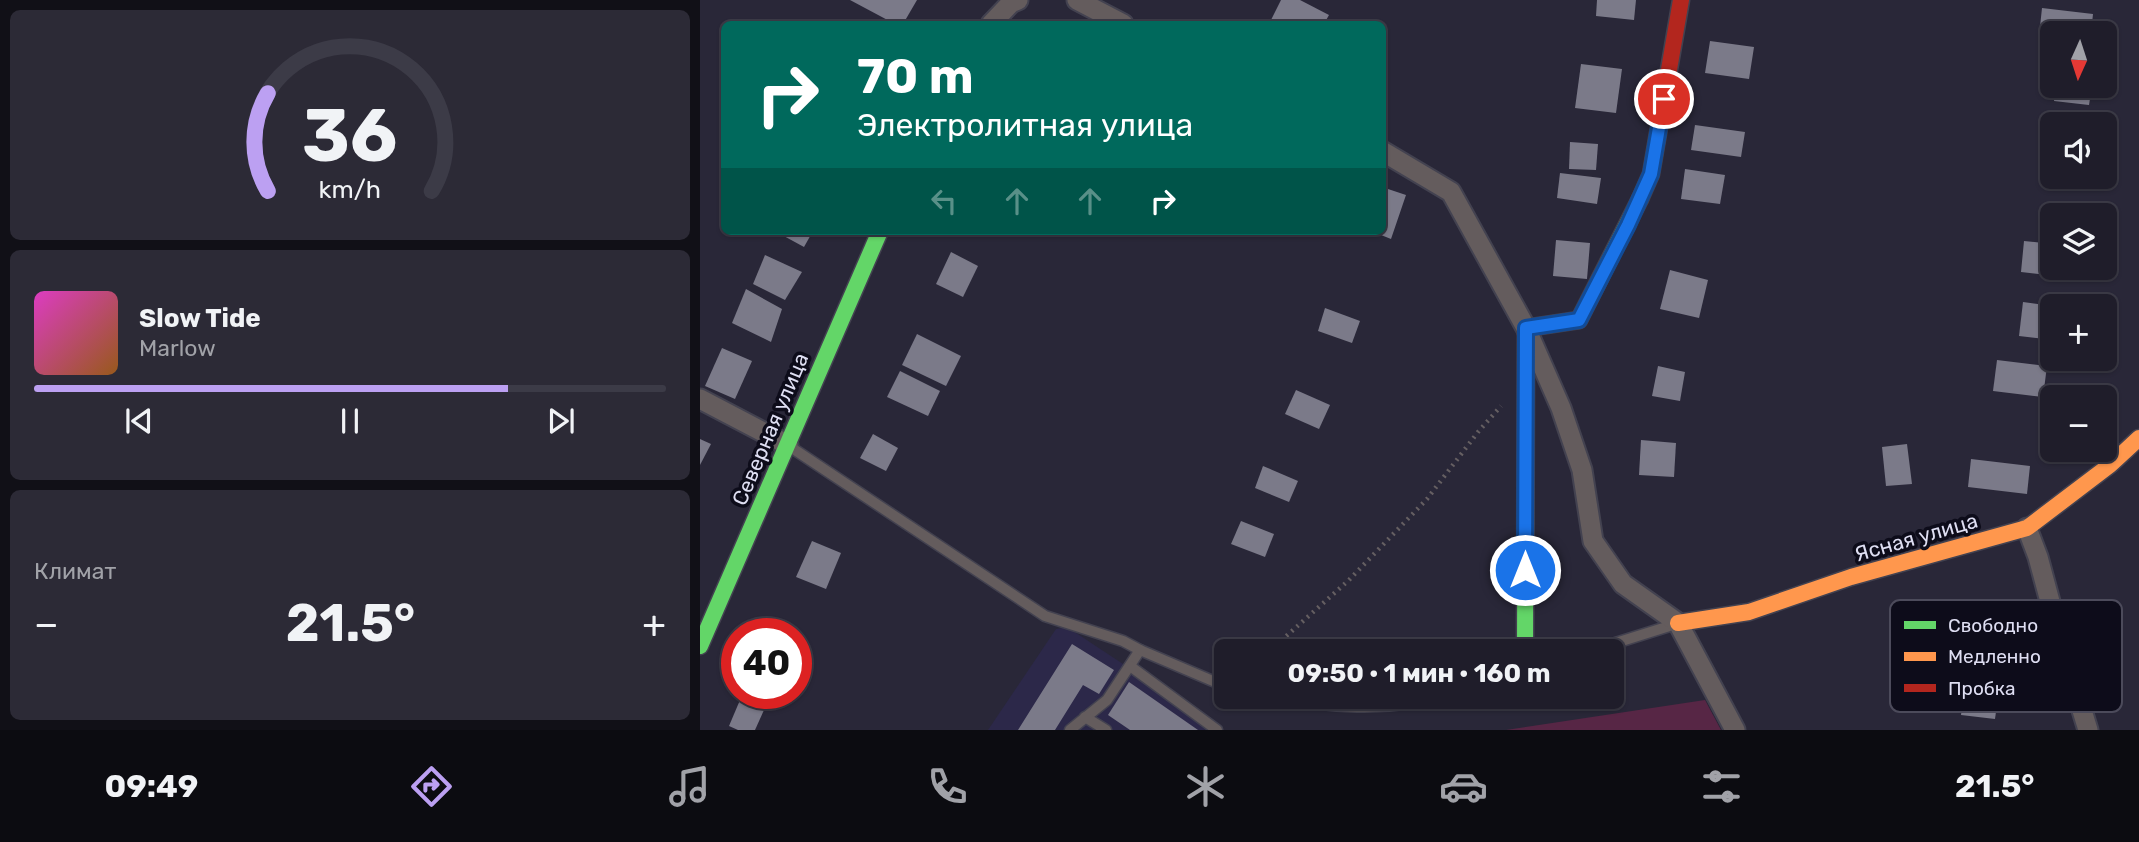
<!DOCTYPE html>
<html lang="ru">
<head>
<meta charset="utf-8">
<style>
  :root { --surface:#1f1d2a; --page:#2c2a36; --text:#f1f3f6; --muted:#a1a2a8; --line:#3c3b47; --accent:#bca0f2 }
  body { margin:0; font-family:Rubik,sans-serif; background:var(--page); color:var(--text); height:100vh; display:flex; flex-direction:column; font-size:26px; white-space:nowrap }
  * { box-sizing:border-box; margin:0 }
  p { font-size:23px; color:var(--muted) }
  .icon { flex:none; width:38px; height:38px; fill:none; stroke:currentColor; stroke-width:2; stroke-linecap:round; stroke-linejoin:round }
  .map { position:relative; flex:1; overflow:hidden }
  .panel { display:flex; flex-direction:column; gap:10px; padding:10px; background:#111017; width:700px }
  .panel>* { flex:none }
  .hud { position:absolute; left:21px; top:21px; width:665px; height:214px; border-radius:10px; box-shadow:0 2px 5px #0004,0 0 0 2px var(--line); background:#00695c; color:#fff; overflow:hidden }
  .needle { width:46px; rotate:183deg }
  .tools { position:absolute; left:1340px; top:21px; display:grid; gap:14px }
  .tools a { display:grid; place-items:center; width:77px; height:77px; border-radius:10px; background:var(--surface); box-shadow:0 2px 5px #0004,0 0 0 2px var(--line); font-size:35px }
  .speed { position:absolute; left:21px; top:618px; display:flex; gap:14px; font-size:35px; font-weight:700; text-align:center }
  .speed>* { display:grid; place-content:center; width:91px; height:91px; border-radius:50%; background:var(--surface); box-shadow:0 2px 5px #0004,0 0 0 2px var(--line); line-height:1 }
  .speed .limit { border:10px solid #d22; background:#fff; color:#111 }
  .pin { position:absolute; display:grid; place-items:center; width:60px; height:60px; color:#fff; margin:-30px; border:4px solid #fff; border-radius:50%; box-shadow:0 2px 7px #0007 }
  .me { position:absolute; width:77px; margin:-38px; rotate:0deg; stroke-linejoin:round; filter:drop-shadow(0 0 5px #0008) }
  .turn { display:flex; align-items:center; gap:24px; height:147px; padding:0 21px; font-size:32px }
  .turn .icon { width:91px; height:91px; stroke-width:2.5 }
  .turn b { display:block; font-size:49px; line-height:60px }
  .lanes { display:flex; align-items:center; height:66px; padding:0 21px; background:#0003; justify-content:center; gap:35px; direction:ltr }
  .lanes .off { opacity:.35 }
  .big { font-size:52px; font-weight:700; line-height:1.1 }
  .panel .card { flex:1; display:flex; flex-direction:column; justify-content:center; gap:10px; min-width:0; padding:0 24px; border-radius:10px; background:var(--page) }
  .panel .dial { align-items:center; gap:0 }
  .dial svg { height:182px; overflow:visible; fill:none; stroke:var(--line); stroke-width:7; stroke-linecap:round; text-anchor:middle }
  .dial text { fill:var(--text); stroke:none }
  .song { display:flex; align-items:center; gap:21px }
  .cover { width:84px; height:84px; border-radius:10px; background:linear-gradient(135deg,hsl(310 70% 55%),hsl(30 70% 35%)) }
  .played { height:7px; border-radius:4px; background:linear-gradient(90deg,var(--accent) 75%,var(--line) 75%) }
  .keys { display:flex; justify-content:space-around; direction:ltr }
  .heat { display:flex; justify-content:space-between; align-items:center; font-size:38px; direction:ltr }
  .trip { position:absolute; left:514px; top:639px; width:410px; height:70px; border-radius:10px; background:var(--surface); box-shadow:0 2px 5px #0004,0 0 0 2px var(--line); font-weight:700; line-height:70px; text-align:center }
  .tabs { display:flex; height:112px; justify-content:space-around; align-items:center; background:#0c0c11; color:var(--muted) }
  .tabs .icon { width:49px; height:49px }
  .tabs .active { color:var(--accent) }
  .tabs b { font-size:32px; color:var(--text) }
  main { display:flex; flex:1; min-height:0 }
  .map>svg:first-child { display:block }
  .built { fill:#2c2849 }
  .green { fill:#572645 }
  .building { fill:#7b7a89 }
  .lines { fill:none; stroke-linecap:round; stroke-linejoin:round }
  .lane-casing { stroke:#434250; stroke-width:13 }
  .street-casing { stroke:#434250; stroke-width:23 }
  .fast-casing { stroke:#434250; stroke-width:19 }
  .slow-casing { stroke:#434250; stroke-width:19 }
  .jam-casing { stroke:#434250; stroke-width:19 }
  .path { stroke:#655f62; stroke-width:4.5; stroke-dasharray:2 5; stroke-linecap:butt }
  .lane { stroke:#645c5d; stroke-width:10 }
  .street { stroke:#645c5d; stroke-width:19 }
  .fast { stroke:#63d668; stroke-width:16 }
  .slow { stroke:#ff974d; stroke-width:16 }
  .jam { stroke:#b3261e; stroke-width:16 }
  .route-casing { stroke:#114b97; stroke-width:18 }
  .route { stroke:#1a73e8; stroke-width:12 }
  .labels { text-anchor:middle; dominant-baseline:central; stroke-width:7; stroke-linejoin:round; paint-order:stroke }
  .street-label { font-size:21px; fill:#dedef2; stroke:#0d0c1a }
  .key { fill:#0d0c1a; stroke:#4c4b5b; stroke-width:2 }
  .key-label { font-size:19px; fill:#dedef2 }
</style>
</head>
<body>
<main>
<section class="panel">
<div class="card dial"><svg viewBox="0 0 100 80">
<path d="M14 69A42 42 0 1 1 86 69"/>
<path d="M14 69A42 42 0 0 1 14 26" stroke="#bca0f2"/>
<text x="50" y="56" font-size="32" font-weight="700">36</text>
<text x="50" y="72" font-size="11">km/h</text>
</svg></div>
<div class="card">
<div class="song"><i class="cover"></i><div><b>Slow Tide</b><p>Marlow</p></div></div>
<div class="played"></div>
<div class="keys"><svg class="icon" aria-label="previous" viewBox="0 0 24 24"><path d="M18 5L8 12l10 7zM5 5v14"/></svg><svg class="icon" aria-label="pause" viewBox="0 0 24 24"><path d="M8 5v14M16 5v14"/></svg><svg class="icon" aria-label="next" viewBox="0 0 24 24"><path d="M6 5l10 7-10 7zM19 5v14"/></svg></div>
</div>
<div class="card"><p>Климат</p>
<div class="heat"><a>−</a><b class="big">21.5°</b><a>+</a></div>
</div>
</section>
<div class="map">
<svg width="1439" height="730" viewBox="0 0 1439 730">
  <rect width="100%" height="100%" fill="#292738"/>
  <polygon class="built" points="367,627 523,730 288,730 356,629"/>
  <polygon class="green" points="1005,700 1021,730 806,730"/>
  <g class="building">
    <polygon points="150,0 217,0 203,24 195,24"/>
    <polygon points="581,0 600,0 629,15 624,24 569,24"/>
    <polygon points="897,0 936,0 934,20 896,16"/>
    <polygon points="1342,8 1393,14 1391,33 1353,33 1353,38 1339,36"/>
    <polygon points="1010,41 1054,47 1049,79 1005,73"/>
    <polygon points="881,64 922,69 916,113 875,108"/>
    <polygon points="1356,86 1392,86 1389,105 1354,101"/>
    <polygon points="995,125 1045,132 1041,157 991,150"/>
    <polygon points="1344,134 1353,135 1353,166 1340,165"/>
    <polygon points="870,142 898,144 896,170 869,169"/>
    <polygon points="985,169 1025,175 1020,204 981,199"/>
    <polygon points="860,173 901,178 897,204 857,198"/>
    <polygon points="682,187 706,195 691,239 671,231 682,231"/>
    <polygon points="84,231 113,231 104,247 82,235"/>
    <polygon points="856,240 890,243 887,279 853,276"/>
    <polygon points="1324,241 1353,244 1353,268 1365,268 1364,277 1321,272"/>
    <polygon points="251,252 278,266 263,297 236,284"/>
    <polygon points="65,255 102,272 85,300 53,284"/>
    <polygon points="970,270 1008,280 999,318 960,309"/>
    <polygon points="46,289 82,309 71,342 32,323"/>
    <polygon points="1323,302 1353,306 1353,340 1319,336"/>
    <polygon points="625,308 660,321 652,343 618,331"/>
    <polygon points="217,334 261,356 246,386 202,365"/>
    <polygon points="22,348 52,361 35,399 5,386"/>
    <polygon points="1297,360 1347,366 1343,397 1293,391"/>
    <polygon points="958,366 985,372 980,401 952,396"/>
    <polygon points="200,371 240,391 228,416 187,397"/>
    <polygon points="596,390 630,405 619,429 585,414"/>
    <polygon points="173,434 198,448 186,471 160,458"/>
    <polygon points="0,439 11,444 0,465"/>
    <polygon points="941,440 976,443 974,477 939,475"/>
    <polygon points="1207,444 1212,484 1186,486 1182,447"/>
    <polygon points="1271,459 1330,466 1327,494 1268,487"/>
    <polygon points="563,466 598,481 589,502 555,488"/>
    <polygon points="541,521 574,534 565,557 531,544"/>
    <polygon points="112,541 141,553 126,589 96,577"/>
    <polygon points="372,644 414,670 399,694 383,685 355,730 318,730"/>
    <polygon points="429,682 498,730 430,730 408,715"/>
    <polygon points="1265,685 1299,690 1295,719 1261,715"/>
    <polygon points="40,700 64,710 55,730 38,730 29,726"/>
  </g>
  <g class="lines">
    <g class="lane-casing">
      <g id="lane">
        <polyline points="89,446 345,616 423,641 440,650 407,700 370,730"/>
        <polyline points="440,650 527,687"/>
        <polyline points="890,651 976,624"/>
        <polyline points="430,666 517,730"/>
        <path d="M571 696C626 707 686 713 741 696"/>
        <polyline points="385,717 406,730"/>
      </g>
    </g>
    <g class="street-casing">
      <g id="street">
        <polyline points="377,0 423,24"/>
        <polyline points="291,24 311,3 318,0"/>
        <polyline points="682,151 751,192 826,328 861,408 882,470 893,541 923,584 978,623 1035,730"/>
        <polyline points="0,399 88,445"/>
        <polyline points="1327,528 1338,557 1359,635 1388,730"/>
      </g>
    </g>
    <g class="fast-casing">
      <g id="fast">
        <polyline points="0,646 180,231"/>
        <polyline points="825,651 826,328 879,320 940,199"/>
      </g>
    </g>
    <g class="slow-casing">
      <polyline id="slow" points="978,623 1049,612 1151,577 1327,528 1410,465 1439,438"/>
    </g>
    <g class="jam-casing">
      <polyline id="jam" points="940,199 951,174 981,0"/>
    </g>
    <polyline class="path" points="555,651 583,639 649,580 727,499 778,432 801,406"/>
    <use href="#lane" class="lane"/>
    <use href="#street" class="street"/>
    <use href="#fast" class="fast"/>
    <use href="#slow" class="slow"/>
    <use href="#jam" class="jam"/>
  </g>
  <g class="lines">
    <g class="route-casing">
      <polyline id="route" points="825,570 826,328 879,320 928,225 951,174 964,99"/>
    </g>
    <use href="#route" class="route"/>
  </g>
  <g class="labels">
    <g class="street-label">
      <text transform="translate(70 429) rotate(-67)">Северная улица</text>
      <text transform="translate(1216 537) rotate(-16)">Ясная улица</text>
    </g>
  </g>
  <rect x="1190" y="600" width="232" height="112" rx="10" class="key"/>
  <rect x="1204" y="621" width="32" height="8" fill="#63d668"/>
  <rect x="1204" y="652" width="32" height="9" fill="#ff974d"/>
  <rect x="1204" y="684" width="32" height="8" fill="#b3261e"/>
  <g class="key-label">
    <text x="1248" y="632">Свободно</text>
    <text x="1248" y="663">Медленно</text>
    <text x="1248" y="695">Пробка</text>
  </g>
</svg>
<div class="tools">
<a><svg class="needle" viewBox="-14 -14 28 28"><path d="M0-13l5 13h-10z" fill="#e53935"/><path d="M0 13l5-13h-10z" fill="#a1a2a8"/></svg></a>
<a><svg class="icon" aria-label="sound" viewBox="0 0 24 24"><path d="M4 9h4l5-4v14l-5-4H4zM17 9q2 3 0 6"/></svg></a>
<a><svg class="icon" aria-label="layers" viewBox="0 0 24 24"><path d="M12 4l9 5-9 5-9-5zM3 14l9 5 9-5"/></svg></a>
<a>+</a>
<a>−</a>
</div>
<div class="speed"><div class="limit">40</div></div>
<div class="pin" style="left:964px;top:99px;background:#d93025"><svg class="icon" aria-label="arrive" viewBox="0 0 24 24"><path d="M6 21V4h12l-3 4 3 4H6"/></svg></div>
<svg class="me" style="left:825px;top:570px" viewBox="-20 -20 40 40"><circle r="17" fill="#1a73e8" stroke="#fff" stroke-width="3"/><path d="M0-11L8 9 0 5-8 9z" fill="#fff"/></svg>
<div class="trip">09:50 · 1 мин · 160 m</div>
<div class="hud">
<div class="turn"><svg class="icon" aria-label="right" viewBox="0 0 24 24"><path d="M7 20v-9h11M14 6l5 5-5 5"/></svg><div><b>70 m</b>Электролитная улица</div></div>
<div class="lanes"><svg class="icon off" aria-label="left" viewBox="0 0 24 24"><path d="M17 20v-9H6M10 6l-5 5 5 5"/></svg><svg class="icon off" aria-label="ahead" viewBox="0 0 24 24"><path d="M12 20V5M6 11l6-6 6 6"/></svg><svg class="icon off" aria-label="ahead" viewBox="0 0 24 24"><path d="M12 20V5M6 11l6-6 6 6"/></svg><svg class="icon" aria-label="right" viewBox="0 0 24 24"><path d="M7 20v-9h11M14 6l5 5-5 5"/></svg></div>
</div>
</div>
</main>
<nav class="tabs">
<b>09:49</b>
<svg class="icon active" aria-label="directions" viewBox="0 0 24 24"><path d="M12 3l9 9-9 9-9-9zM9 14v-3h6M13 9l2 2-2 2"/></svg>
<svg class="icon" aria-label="music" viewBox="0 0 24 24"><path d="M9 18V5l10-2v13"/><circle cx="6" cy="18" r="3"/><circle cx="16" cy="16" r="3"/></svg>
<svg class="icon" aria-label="phone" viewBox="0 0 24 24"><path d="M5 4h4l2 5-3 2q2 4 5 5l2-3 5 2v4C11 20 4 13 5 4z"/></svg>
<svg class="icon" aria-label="climate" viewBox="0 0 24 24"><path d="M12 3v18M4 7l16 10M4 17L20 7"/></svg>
<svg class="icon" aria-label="car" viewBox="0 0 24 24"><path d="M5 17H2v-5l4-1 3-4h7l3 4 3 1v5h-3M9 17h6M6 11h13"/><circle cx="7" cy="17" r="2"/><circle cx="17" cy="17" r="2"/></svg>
<svg class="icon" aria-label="filters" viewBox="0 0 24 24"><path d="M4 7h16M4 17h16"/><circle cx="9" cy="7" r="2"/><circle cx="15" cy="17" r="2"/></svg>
<b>21.5°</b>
</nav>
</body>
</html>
